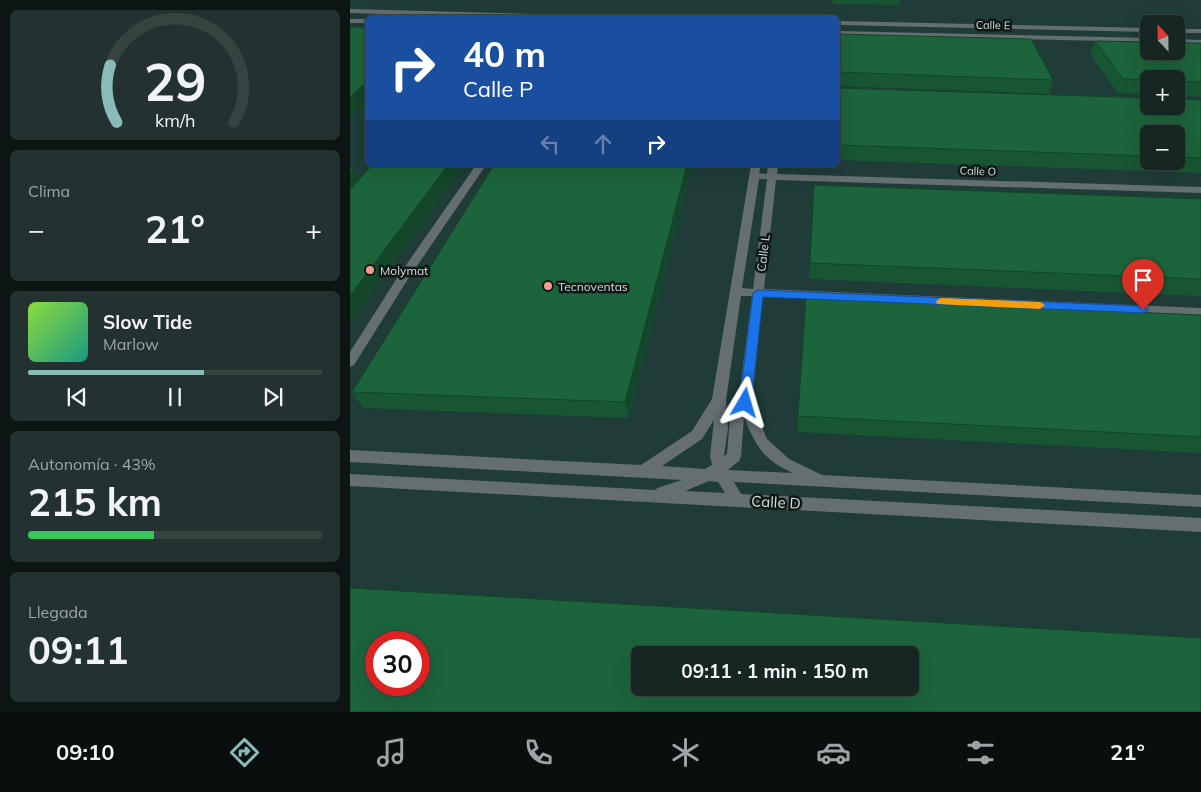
<!DOCTYPE html>
<html lang="es">
<head>
<meta charset="utf-8">
<style>
  :root { --surface:#162623; --page:#233230; --text:#f1f3f6; --muted:#9ea5a6; --line:#354341; --accent:#8bbbb9 }
  body { margin:0; font-family:Mulish,sans-serif; background:var(--page); color:var(--text); height:100vh; display:flex; flex-direction:column; font-size:19px; white-space:nowrap }
  * { box-sizing:border-box; margin:0 }
  p { font-size:16px; color:var(--muted) }
  .icon { flex:none; width:28px; height:28px; fill:none; stroke:currentColor; stroke-width:2; stroke-linecap:round; stroke-linejoin:round }
  .map { position:relative; flex:1; overflow:hidden }
  .details { display:flex; flex-direction:column; gap:10px; padding:10px; background:#0c1513; width:350px }
  .details>* { flex:none }
  .hud { position:absolute; left:15px; top:15px; width:475px; height:152px; border-radius:8px; box-shadow:0 5px 20px #0002,0 0 0 1px var(--line); background:#1a4fa0; color:#fff; overflow:hidden }
  .needle { width:32px; rotate:338deg }
  .tools { position:absolute; left:790px; top:15px; display:grid; gap:10px }
  .tools a { display:grid; place-items:center; width:45px; height:45px; border-radius:8px; background:var(--surface); box-shadow:0 5px 20px #0002,0 0 0 1px var(--line); font-size:25px }
  .speed { position:absolute; left:15px; top:631px; display:flex; gap:10px; font-size:25px; font-weight:700; text-align:center }
  .speed>* { display:grid; place-content:center; width:65px; height:65px; border-radius:50%; background:var(--surface); box-shadow:0 5px 20px #0002,0 0 0 1px var(--line); line-height:1 }
  .speed .limit { border:8px solid #d22; background:#fff; color:#111 }
  .pin { position:absolute; display:grid; place-items:center; width:42px; height:42px; color:#fff; margin:-51px -21px; border-radius:50% 50% 50% 0; rotate:-45deg; box-shadow:0 0 5px #0007 }
  .pin .icon { rotate:45deg }
  .me { position:absolute; width:55px; margin:-28px; rotate:7deg; stroke-linejoin:round; filter:drop-shadow(0 0 4px #0008) }
  .turn { display:flex; align-items:center; gap:18px; height:105px; padding:0 15px; font-size:22px }
  .turn .icon { width:65px; height:65px; stroke-width:2.5 }
  .turn b { display:block; font-size:35px; line-height:42px }
  .lanes { display:flex; align-items:center; height:48px; padding:0 15px; background:#0003; justify-content:center; gap:25px; direction:ltr }
  .lanes .off { opacity:.35 }
  .big { font-size:38px; font-weight:700; line-height:1.1 }
  .details .tile { flex:1; display:flex; flex-direction:column; justify-content:center; gap:8px; min-width:0; padding:0 18px; border-radius:8px; background:var(--page) }
  .details .dial { align-items:center; gap:0 }
  .dial svg { height:130px; overflow:visible; fill:none; stroke:var(--line); stroke-width:7; stroke-linecap:round; text-anchor:middle }
  .dial text { fill:var(--text); stroke:none }
  .song { display:flex; align-items:center; gap:15px }
  .cover { width:60px; height:60px; border-radius:8px; background:linear-gradient(135deg,hsl(90 70% 55%),hsl(170 70% 35%)) }
  .played { height:5px; border-radius:2px; background:linear-gradient(90deg,var(--accent) 60%,var(--line) 60%) }
  .keys { display:flex; justify-content:space-around; direction:ltr }
  .heat { display:flex; justify-content:space-between; align-items:center; font-size:28px; direction:ltr }
  .charge { height:8px; border-radius:4px; background:linear-gradient(90deg,#34c759 43%,var(--line) 0) }
  .trip { position:absolute; left:281px; top:646px; width:288px; height:50px; border-radius:8px; background:var(--surface); box-shadow:0 5px 20px #0002,0 0 0 1px var(--line); font-weight:700; line-height:50px; text-align:center }
  .tabs { display:flex; height:80px; justify-content:space-around; align-items:center; background:#090f0e; color:var(--muted) }
  .tabs .icon { width:35px; height:35px }
  .tabs .selected { color:var(--accent) }
  .tabs b { font-size:22px; color:var(--text) }
  main { display:flex; flex:1; min-height:0 }
  .map>svg:first-child { display:block }
  .built { fill:#1f3c38; fill-rule:evenodd }
  .lines { fill:none; stroke-linecap:round; stroke-linejoin:round }
  .minor { fill:#656e71; fill-rule:evenodd }
  .wall { fill:#185633; fill-rule:evenodd }
  .shaded-wall { fill:#144629 }
  .building { fill:#1c643b; stroke:#144629; fill-rule:evenodd }
  .route { fill:#1a73e8; stroke:#114b97 }
  .slow { fill:#f59e0b }
  .poi-dot { fill:#f59d8f; stroke:#0f1816; stroke-width:2 }
  .labels { text-anchor:middle; dominant-baseline:central; stroke-width:5; stroke-linejoin:round; paint-order:stroke }
  .far-street-label { font-size:11px; fill:#d3dfdd; stroke:#0f1816 }
  .street-label { font-size:12px; fill:#d3dfdd; stroke:#0f1816 }
  .poi-label { font-size:12px; fill:#d3dfdd; stroke:#0f1816; text-anchor:start }
  .near-street-label { font-size:15px; fill:#d3dfdd; stroke:#0f1816 }
</style>
</head>
<body>
<main>
<section class="details">
<div class="tile dial"><svg viewBox="0 0 100 80">
<path d="M14 69A42 42 0 1 1 86 69"/>
<path d="M14 69A42 42 0 0 1 10 34" stroke="#8bbbb9"/>
<text x="50" y="56" font-size="32" font-weight="700">29</text>
<text x="50" y="72" font-size="11">km/h</text>
</svg></div>
<div class="tile"><p>Clima</p>
<div class="heat"><a>−</a><b class="big">21°</b><a>+</a></div>
</div>
<div class="tile">
<div class="song"><i class="cover"></i><div><b>Slow Tide</b><p>Marlow</p></div></div>
<div class="played"></div>
<div class="keys"><svg class="icon" aria-label="previous" viewBox="0 0 24 24"><path d="M18 5L8 12l10 7zM5 5v14"/></svg><svg class="icon" aria-label="pause" viewBox="0 0 24 24"><path d="M8 5v14M16 5v14"/></svg><svg class="icon" aria-label="next" viewBox="0 0 24 24"><path d="M6 5l10 7-10 7zM19 5v14"/></svg></div>
</div>
<div class="tile"><p>Autonomía · 43%</p><b class="big">215 km</b><div class="charge"></div></div>
<div class="tile"><p>Llegada</p><b class="big">09:11</b></div>
</section>
<div class="map">
<svg width="851" height="712" viewBox="0 0 851 712">
  <rect width="100%" height="100%" fill="#1e322f"/>
  <path class="built" d="M0 0H851V712H0ZM18 18H488V165H18ZM799 24H826V51H799ZM799 79H826V106H799ZM799 134H826V161H799ZM26 642H69V685H26ZM290 655H560V688H290Z"/>
  <g class="lines">
    <g class="minor">
      <polygon points="0,9 261,16 264,18 168,18 0,13"/>
      <rect x="0" y="19" width="18" height="4"/>
      <polygon points="488,21 799,28 799,32 488,25"/>
      <rect x="826" y="29" width="25" height="4"/>
      <polygon points="488,31 799,38 799,42 488,35"/>
      <polygon points="826,39 851,40 851,44 826,43"/>
      <polygon points="126,165 136,165 58,279 4,365 0,367 0,352 49,275"/>
      <path d="M401 165H411L409 173 417 174 418 165H428L427 174 851 187V193L426 180 414 289 851 308V316L413 297 402 403 417 439 439 459 472 475 851 495V507L384 482 391 494 851 518V532L0 486V474L306 490 307 488 332 480 0 462V450L291 465 342 431 362 399ZM409 179H417L403 289 392 288ZM391 296H402L388 403 380 418 377 454 374 456 378 428 376 400ZM394 417C406 446 413 460 443 473L378 470 389 461 391 457ZM364 420 360 456 362 465 355 469 312 466 352 439ZM359 481 368 482 375 493 335 491Z"/>
    </g>
  </g>
  <g class="wall">
    <polygon points="483,0 550,0 550,5 483,4"/>
    <polygon points="488,34 703,80 699,94 488,86"/>
    <polygon points="745,41 851,43 851,97 826,96 826,79 799,79 799,95 768,93 740,54"/>
    <path d="M488 88 851 100V173L488 160ZM799 134H826V161H799Z"/>
    <polygon points="342,165 279,418 13,408 2,392"/>
    <polygon points="464,185 851,199 851,296 459,279"/>
    <polygon points="851,315 851,453 448,432 448,416"/>
  </g>
  <g class="shaded-wall">
    <polygon points="18,81 18,101 0,118 0,97"/>
    <polygon points="98,165 109,165 111,171 0,324 0,296"/>
    <polygon points="337,165 342,165 279,418 275,402"/>
    <polygon points="4,168 12,184 0,197 0,173"/>
  </g>
  <g class="building">
    <polygon points="0,27 18,27 18,81 0,97"/>
    <polygon points="488,34 681,39 703,80 488,72"/>
    <polygon points="745,41 799,42 799,51 826,51 826,43 851,43 851,82 826,81 826,79 799,79 799,80 773,79"/>
    <polygon points="488,88 799,98 799,106 826,106 826,99 851,100 851,158 826,157 826,134 799,134 799,156 488,145"/>
    <polygon points="22,165 98,165 0,296 0,190"/>
    <polygon points="144,165 337,165 275,402 2,392"/>
    <polygon points="0,168 4,168 0,173"/>
    <polygon points="464,185 851,199 851,279 460,263"/>
    <polygon points="456,298 851,315 851,437 448,416"/>
    <path d="M0 588 851 638V712H0ZM26 642H69V685H26ZM290 655H560V688H290Z"/>
  </g>
  <polygon class="route" points="408,290 793,306 799,310 793,313 413,297 401,403 399,407 390,407 389,403 403,293"/>
  <polygon class="slow" points="591,298 690,302 695,305 690,309 587,304 586,301"/>
  <g class="poi-dot">
    <circle cx="20" cy="270" r="5"/>
    <circle cx="198" cy="286" r="5"/>
  </g>
  <g class="labels">
    <g class="far-street-label">
      <text transform="translate(643 25) rotate(1)">Calle E</text>
      <text transform="translate(628 171) rotate(2)">Calle O</text>
    </g>
    <g class="street-label">
      <text transform="translate(413 253) rotate(-83)">Calle L</text>
    </g>
    <g class="poi-label">
      <text x="30" y="270">Molymat</text>
      <text x="208" y="286">Tecnoventas</text>
    </g>
    <g class="near-street-label">
      <text transform="translate(426 502) rotate(3)">Calle D</text>
    </g>
  </g>
</svg>
<div class="tools">
<a><svg class="needle" viewBox="-14 -14 28 28"><path d="M0-13l5 13h-10z" fill="#e53935"/><path d="M0 13l5-13h-10z" fill="#9ea5a6"/></svg></a>
<a>+</a>
<a>−</a>
</div>
<div class="speed"><div class="limit">30</div></div>
<div class="pin" style="left:793px;top:310px;background:#d93025"><svg class="icon" aria-label="arrive" viewBox="0 0 24 24"><path d="M6 21V4h12l-3 4 3 4H6"/></svg></div>
<svg class="me" style="left:395px;top:403px" viewBox="-20 -20 40 40"><path d="M0-17L14 15 0 8-14 15z" fill="#1a73e8" stroke="#fff" stroke-width="4"/></svg>
<div class="trip">09:11 · 1 min · 150 m</div>
<div class="hud">
<div class="turn"><svg class="icon" aria-label="right" viewBox="0 0 24 24"><path d="M7 20v-9h11M14 6l5 5-5 5"/></svg><div><b>40 m</b>Calle P</div></div>
<div class="lanes"><svg class="icon off" aria-label="left" viewBox="0 0 24 24"><path d="M17 20v-9H6M10 6l-5 5 5 5"/></svg><svg class="icon off" aria-label="ahead" viewBox="0 0 24 24"><path d="M12 20V5M6 11l6-6 6 6"/></svg><svg class="icon" aria-label="right" viewBox="0 0 24 24"><path d="M7 20v-9h11M14 6l5 5-5 5"/></svg></div>
</div>
</div>
</main>
<nav class="tabs">
<b>09:10</b>
<svg class="icon selected" aria-label="directions" viewBox="0 0 24 24"><path d="M12 3l9 9-9 9-9-9zM9 14v-3h6M13 9l2 2-2 2"/></svg>
<svg class="icon" aria-label="music" viewBox="0 0 24 24"><path d="M9 18V5l10-2v13"/><circle cx="6" cy="18" r="3"/><circle cx="16" cy="16" r="3"/></svg>
<svg class="icon" aria-label="phone" viewBox="0 0 24 24"><path d="M5 4h4l2 5-3 2q2 4 5 5l2-3 5 2v4C11 20 4 13 5 4z"/></svg>
<svg class="icon" aria-label="climate" viewBox="0 0 24 24"><path d="M12 3v18M4 7l16 10M4 17L20 7"/></svg>
<svg class="icon" aria-label="car" viewBox="0 0 24 24"><path d="M5 17H2v-5l4-1 3-4h7l3 4 3 1v5h-3M9 17h6M6 11h13"/><circle cx="7" cy="17" r="2"/><circle cx="17" cy="17" r="2"/></svg>
<svg class="icon" aria-label="filters" viewBox="0 0 24 24"><path d="M4 7h16M4 17h16"/><circle cx="9" cy="7" r="2"/><circle cx="15" cy="17" r="2"/></svg>
<b>21°</b>
</nav>
</body>
</html>
